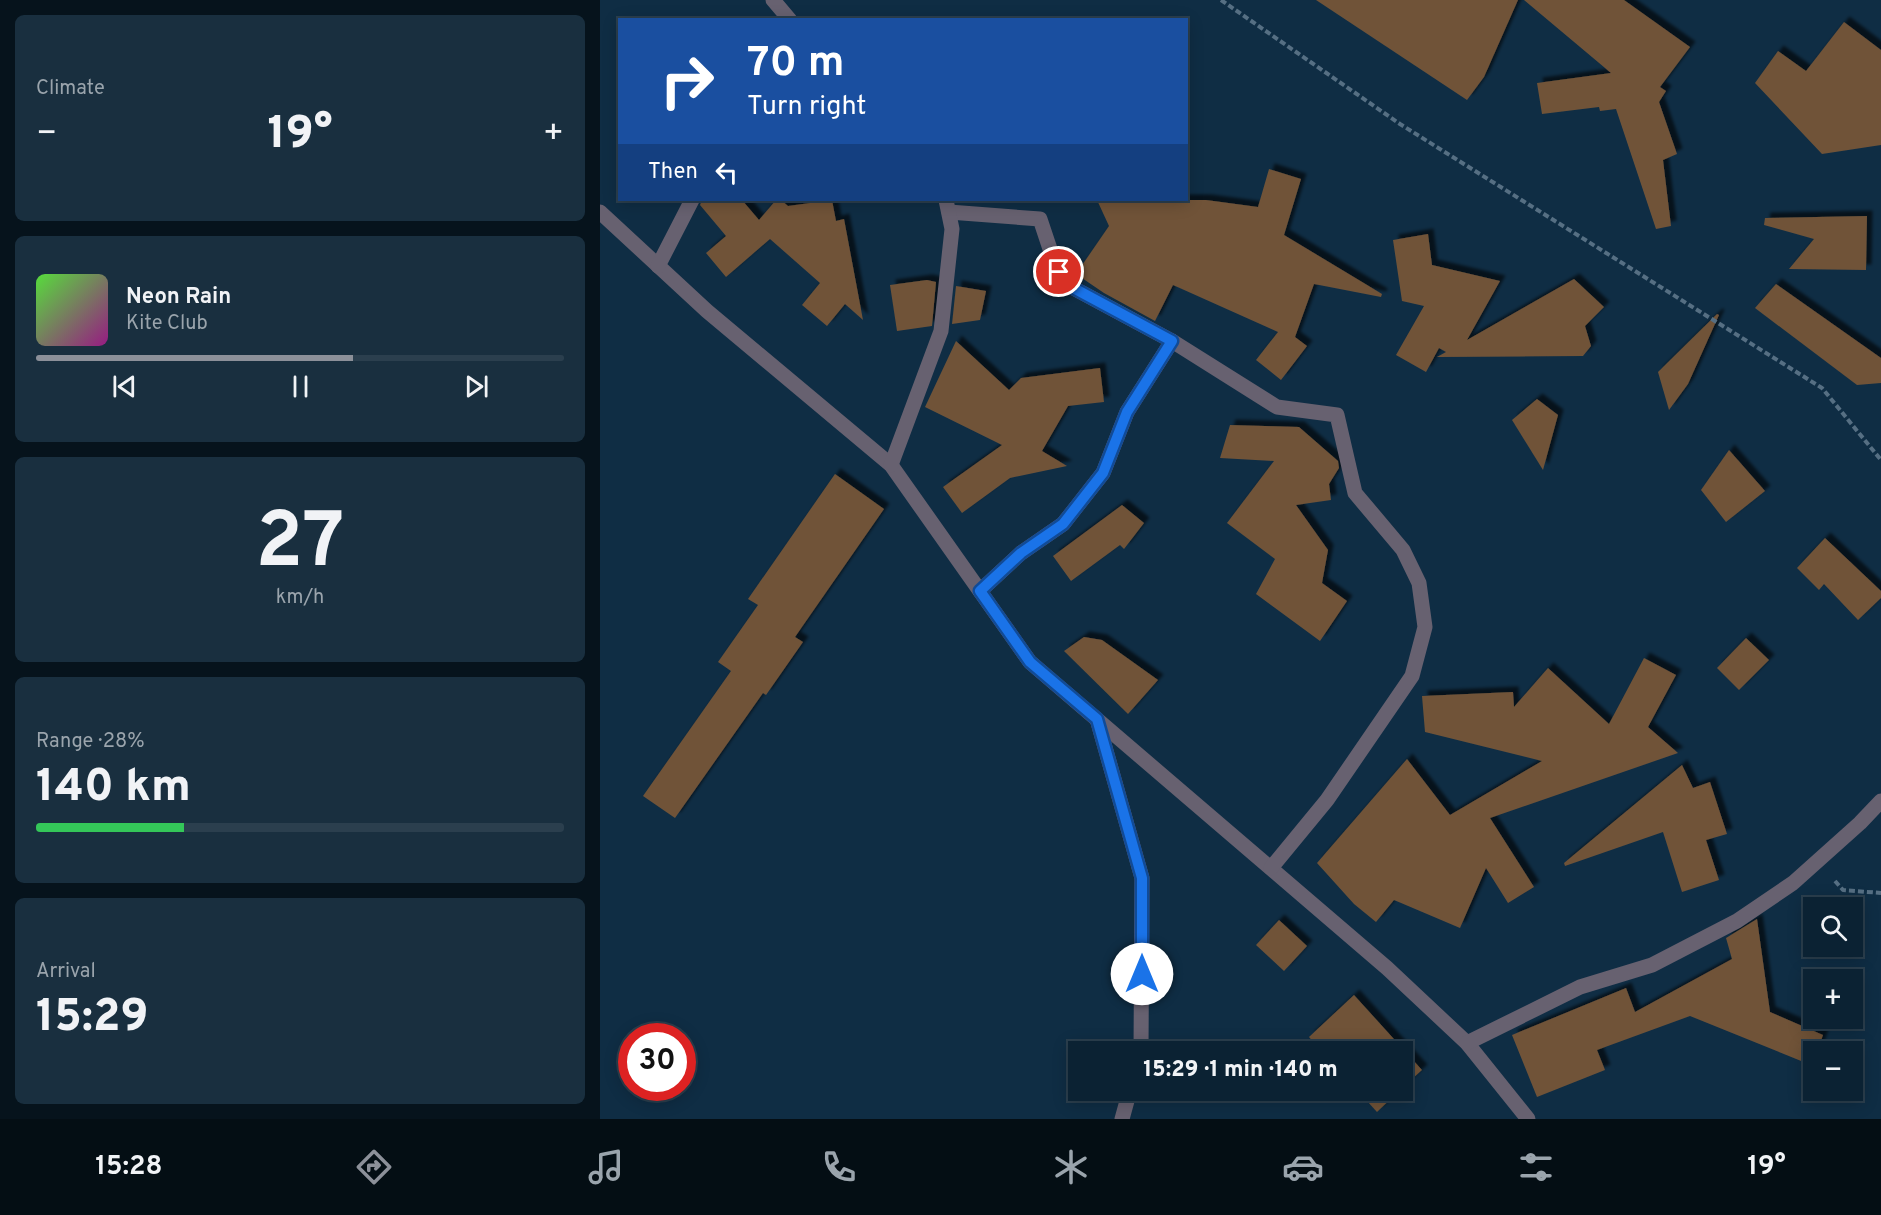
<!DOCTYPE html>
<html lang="en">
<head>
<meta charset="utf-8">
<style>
  :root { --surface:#0b2233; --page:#192f3f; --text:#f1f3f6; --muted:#9aa4ac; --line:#2b3f4e; --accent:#8c9099 }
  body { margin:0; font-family:Overpass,sans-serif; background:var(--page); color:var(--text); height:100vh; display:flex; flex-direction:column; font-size:22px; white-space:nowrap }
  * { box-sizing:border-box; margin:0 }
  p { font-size:20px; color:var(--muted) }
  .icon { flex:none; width:33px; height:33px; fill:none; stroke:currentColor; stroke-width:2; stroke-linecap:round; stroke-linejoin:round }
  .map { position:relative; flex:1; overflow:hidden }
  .details { display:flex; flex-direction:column; gap:15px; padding:15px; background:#06131c; width:600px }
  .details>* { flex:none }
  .top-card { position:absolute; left:18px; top:18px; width:570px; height:183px; border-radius:0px; box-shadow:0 3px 15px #0003,0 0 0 2px var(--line); background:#1a4fa0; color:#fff; overflow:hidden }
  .fabs { position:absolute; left:1203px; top:897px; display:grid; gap:12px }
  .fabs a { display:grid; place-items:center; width:60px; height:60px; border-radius:0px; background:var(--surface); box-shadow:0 3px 15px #0003,0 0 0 2px var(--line); font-size:30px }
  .speed { position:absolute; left:18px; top:1023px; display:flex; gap:12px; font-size:30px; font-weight:700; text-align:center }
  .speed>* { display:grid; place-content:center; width:78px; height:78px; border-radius:50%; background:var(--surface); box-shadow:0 3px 15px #0003,0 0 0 2px var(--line); line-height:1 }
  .speed .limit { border:9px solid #d22; background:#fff; color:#111 }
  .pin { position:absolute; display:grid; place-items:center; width:51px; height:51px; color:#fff; margin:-26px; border:3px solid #fff; border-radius:50%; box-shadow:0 2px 6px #0007 }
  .me { position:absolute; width:66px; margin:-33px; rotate:0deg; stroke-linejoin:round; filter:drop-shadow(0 0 4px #0008) }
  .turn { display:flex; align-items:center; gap:21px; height:126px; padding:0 30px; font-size:27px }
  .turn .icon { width:78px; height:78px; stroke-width:2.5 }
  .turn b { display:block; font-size:42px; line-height:51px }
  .then { display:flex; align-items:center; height:57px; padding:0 30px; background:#0003; gap:12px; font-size:22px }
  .big { font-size:45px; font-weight:800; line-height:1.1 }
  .details .widget { flex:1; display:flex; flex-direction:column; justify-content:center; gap:9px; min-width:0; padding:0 21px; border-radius:9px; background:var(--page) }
  .details .dial { align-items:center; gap:0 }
  .dial b { font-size:78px; line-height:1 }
  .song { display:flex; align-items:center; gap:18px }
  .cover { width:72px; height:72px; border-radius:9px; background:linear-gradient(135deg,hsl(110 70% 55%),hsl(310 70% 35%)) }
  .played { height:6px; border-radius:3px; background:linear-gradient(90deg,var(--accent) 60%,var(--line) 60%) }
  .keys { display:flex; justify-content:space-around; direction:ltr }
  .heat { display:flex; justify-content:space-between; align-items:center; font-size:33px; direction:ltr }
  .charge { height:9px; border-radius:4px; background:linear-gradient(90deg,#34c759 28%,var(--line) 0) }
  .trip { position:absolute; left:468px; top:1041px; width:345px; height:60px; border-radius:0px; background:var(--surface); box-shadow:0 3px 15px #0003,0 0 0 2px var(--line); font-weight:800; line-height:60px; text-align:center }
  .tab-bar { display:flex; height:96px; justify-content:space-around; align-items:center; background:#040e14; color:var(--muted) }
  .tab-bar .icon { width:42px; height:42px }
  .tab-bar .on { color:var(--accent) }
  .tab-bar b { font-size:27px; color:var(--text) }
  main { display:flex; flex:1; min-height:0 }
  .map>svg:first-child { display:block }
  .building { fill:#6f5339; filter:url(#shadow) }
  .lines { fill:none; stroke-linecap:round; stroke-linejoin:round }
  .path { stroke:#566f83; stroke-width:4; stroke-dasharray:6 3; stroke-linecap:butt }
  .minor { stroke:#676170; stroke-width:15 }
  .route-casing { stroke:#114b97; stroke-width:15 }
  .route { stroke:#1a73e8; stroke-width:10 }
</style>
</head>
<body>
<main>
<section class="details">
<div class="widget"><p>Climate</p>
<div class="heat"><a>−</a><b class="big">19°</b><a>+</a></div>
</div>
<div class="widget">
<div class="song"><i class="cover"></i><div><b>Neon Rain</b><p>Kite Club</p></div></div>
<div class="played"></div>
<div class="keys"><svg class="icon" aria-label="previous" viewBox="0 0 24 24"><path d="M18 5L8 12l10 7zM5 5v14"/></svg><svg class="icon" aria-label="pause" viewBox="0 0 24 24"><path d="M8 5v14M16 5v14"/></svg><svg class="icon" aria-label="next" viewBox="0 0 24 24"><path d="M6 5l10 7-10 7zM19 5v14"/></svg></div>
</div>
<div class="widget dial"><b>27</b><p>km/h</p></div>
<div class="widget"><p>Range · 28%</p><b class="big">140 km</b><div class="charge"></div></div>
<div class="widget"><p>Arrival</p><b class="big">15:29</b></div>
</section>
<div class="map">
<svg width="1281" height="1119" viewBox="0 0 1281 1119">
  <defs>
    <filter id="shadow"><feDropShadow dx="5.5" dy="-5.5" stdDeviation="1.5" flood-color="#0009"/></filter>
  </defs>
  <rect width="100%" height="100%" fill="#0f2d44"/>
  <g class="building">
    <polygon points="716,0 918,0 884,77 867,100"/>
    <polygon points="924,0 1024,0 1090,47 1060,87 1066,91 1059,102 1077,154 1063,160 1071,226 1056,229 1016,109 1000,111 999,107 942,114 937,83 1011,73"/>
    <polygon points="1244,22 1281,50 1281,145 1222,154 1155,83 1178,51 1206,71"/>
    <polygon points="669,169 701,179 684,235 782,294 781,297 714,284 695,337 707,346 681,380 656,360 678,332 573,285 555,321 504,293 476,274 509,226 497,200 606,200 658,207"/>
    <polygon points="102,200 142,200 159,220 176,200 181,200 188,206 232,200 236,221 244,219 263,320 245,304 227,326 202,305 220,283 170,239 126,277 106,253 126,236 100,205"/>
    <polygon points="1267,216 1266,270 1189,269 1214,239 1164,225 1165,218"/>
    <polygon points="828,234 832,265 900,281 867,340 974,279 1004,307 985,326 991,346 983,356 837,357 846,352 839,348 826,372 796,355 824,306 802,301 793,240"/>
    <polygon points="327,280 336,282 332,326 297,331 290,285"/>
    <polygon points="1176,284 1281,358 1281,383 1257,385 1155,308"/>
    <polygon points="356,286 386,291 380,320 352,324"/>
    <polygon points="1117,314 1119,315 1088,384 1069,410 1058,372"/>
    <polygon points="356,341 409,390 421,378 500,368 504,402 468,406 442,451 467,466 410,478 362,513 343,487 402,445 325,407"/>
    <polygon points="937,399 958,415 943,470 912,420"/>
    <polygon points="630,425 699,427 738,461 739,468 729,484 731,500 696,505 728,550 722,583 747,601 720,641 656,594 675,559 627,523 674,461 620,458"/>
    <polygon points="1129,450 1165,491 1126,522 1101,490"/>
    <polygon points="235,474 284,509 195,637 203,642 166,695 163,693 75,818 43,796 131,671 118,662 158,605 148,599"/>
    <polygon points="522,505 544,523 524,549 520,545 471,581 453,556"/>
    <polygon points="1225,538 1281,591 1281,598 1258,620 1224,584 1219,590 1197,568"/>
    <polygon points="484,637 502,640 558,680 528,714 464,651"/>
    <polygon points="1146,638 1169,660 1139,690 1117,668"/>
    <polygon points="1044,658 1076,675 1048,727 1078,753 890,818 934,887 908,903 886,868 860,928 794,900 776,922 754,904 717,863 807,759 850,815 942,761 825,732 822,696 913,692 914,707 948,668 1009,724"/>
    <polygon points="1082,765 1093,788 1110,782 1127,834 1106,840 1119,880 1082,892 1063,832 965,866 964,863"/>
    <polygon points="1157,919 1170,1012 1223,1035 1217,1052 1214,1052 1211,1065 1090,1016 997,1050 1005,1070 937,1097 912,1035 1026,988 1035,1012 1132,959 1126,938"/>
    <polygon points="679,920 707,946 684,971 656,945"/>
    <polygon points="754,995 822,1070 802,1088 802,1052 722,1052 709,1037"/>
    <polygon points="757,1090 800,1090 777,1112"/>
  </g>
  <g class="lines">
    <g class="path">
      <polyline points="621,0 800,124 1222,388 1281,460"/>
      <polyline points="1235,881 1243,890 1281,893"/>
    </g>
    <g class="minor">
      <polyline points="173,0 190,20"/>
      <polyline points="0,212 107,311 291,465 430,662 787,968 867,1043 928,1119"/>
      <polyline points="349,212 440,219 454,261 464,283 572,341 527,412 503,473 463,524 421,553 380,591"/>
      <polyline points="58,266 92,200"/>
      <polyline points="572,341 677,407 737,415 755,493 803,550 819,583 825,627 812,676 727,800 671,868"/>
      <polyline points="291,465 341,331 352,229 346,200"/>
      <polyline points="497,719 542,878 541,1052"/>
      <polyline points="867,1043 980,987 1052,965 1137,921 1193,883 1260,823 1281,801"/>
      <polyline points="522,1119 530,1090"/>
    </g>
  </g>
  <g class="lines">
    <g class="route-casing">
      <polyline id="route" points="459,272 464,283 572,341 527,412 503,473 463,524 421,553 380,591 430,662 497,719 542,878 542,974"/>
    </g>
    <use href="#route" class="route"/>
  </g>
</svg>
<div class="fabs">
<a><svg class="icon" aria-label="search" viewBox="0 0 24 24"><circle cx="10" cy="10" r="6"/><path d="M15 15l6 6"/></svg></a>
<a>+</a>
<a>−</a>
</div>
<div class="speed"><div class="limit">30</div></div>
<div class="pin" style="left:459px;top:272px;background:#d93025"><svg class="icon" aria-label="arrive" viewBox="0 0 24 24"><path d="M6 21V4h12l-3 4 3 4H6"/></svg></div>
<svg class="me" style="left:542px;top:974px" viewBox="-20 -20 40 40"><circle r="19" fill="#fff"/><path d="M0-13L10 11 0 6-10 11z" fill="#1a73e8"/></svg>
<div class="trip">15:29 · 1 min · 140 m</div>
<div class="top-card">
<div class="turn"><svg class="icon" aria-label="right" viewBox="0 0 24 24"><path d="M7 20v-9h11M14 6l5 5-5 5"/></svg><div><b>70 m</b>Turn right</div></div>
<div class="then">Then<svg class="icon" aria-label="left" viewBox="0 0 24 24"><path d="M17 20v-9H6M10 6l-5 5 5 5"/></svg></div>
</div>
</div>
</main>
<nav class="tab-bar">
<b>15:28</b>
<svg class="icon on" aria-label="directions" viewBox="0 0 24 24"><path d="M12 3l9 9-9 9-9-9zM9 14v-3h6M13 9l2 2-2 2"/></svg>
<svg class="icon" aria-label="music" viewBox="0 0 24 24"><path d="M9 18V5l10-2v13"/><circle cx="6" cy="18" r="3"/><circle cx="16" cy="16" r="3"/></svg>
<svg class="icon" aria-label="phone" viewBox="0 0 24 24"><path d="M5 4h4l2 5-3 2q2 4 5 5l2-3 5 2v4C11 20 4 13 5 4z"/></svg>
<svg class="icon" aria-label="climate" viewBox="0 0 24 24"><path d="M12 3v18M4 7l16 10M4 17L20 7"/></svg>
<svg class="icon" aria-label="car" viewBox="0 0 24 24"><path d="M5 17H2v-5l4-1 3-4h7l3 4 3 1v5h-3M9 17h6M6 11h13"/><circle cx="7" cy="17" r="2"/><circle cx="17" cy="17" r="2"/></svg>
<svg class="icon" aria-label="filters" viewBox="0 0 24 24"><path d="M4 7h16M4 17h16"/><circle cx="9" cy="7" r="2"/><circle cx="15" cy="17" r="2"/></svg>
<b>19°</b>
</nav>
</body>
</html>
